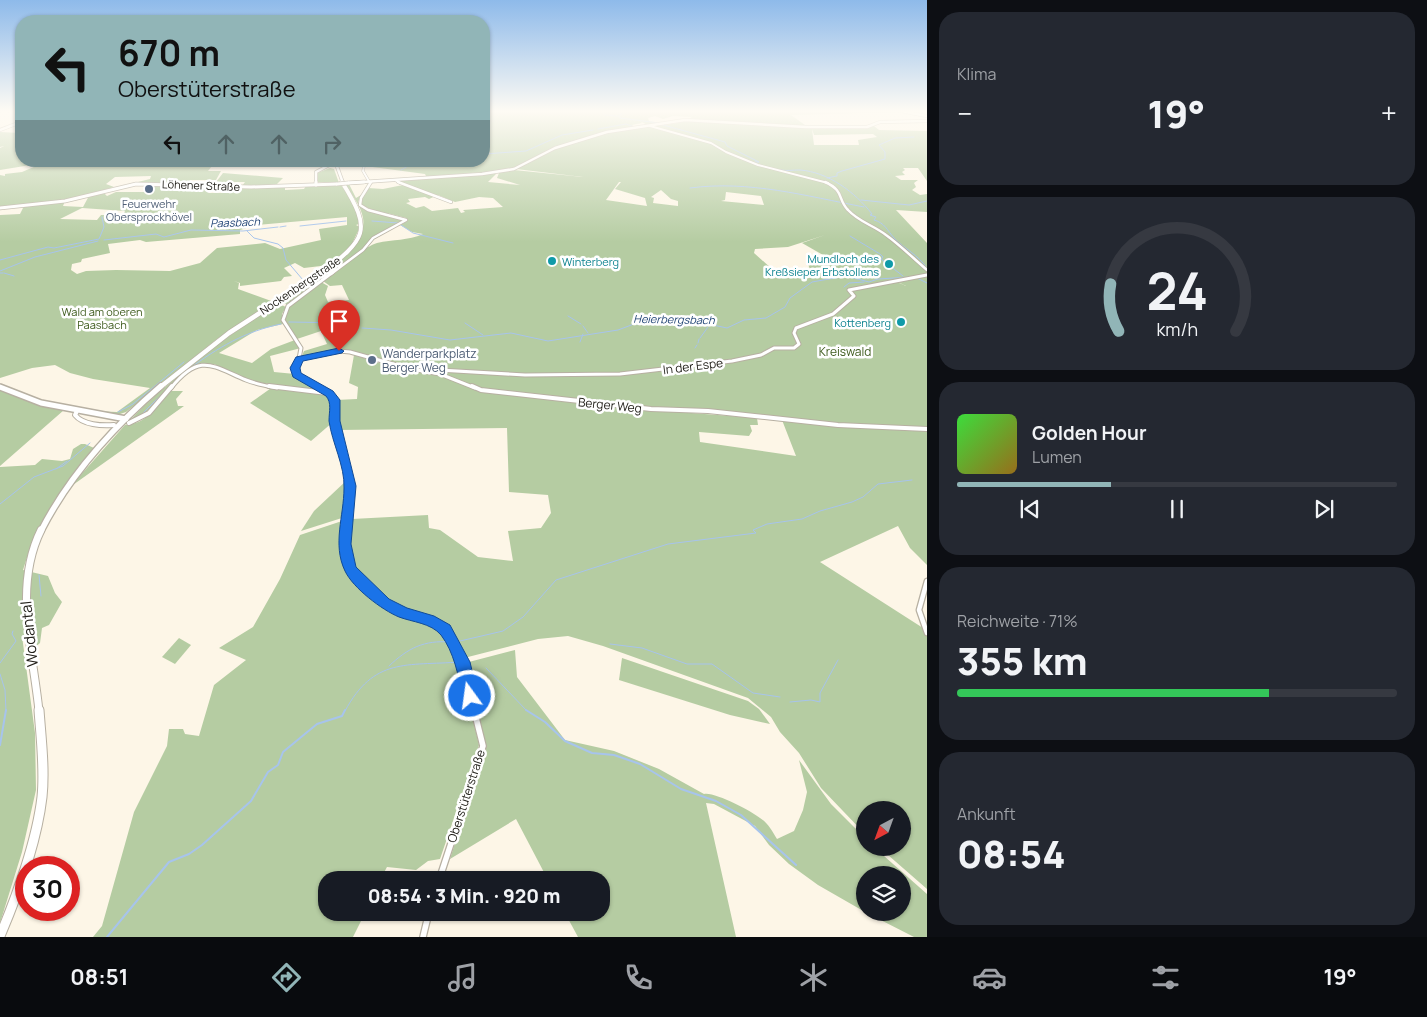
<!DOCTYPE html>
<html lang="de">
<head>
<meta charset="utf-8">
<style>
  :root { --surface:#171b24; --page:#242831; --text:#f1f3f6; --muted:#9ea1a6; --line:#363941; --accent:#91b5b7 }
  body { margin:0; font-family:Manrope,sans-serif; background:var(--page); color:var(--text); height:100vh; display:flex; flex-direction:column; font-size:19px; white-space:nowrap }
  * { box-sizing:border-box; margin:0 }
  p { font-size:16px; color:var(--muted) }
  .icon { flex:none; width:28px; height:28px; fill:none; stroke:currentColor; stroke-width:2; stroke-linecap:round; stroke-linejoin:round }
  .map { position:relative; flex:1; overflow:hidden }
  .sheet { display:flex; flex-direction:column; gap:12px; padding:12px; background:#0d0f14; width:500px }
  .sheet>* { flex:none }
  .banner { position:absolute; left:15px; top:15px; width:475px; height:152px; border-radius:20px; box-shadow:0 1px 4px #0004; background:#91b5b7; color:#111; overflow:hidden }
  .needle { width:32px; rotate:221deg }
  .fabs { position:absolute; left:856px; top:801px; display:grid; gap:10px }
  .fabs a { display:grid; place-items:center; width:55px; height:55px; border-radius:50%; background:var(--surface); box-shadow:0 1px 4px #0004; font-size:25px }
  .speed { position:absolute; left:15px; top:856px; display:flex; gap:10px; font-size:25px; font-weight:700; text-align:center }
  .speed>* { display:grid; place-content:center; width:65px; height:65px; border-radius:50%; background:var(--surface); box-shadow:0 1px 4px #0004; line-height:1 }
  .speed .limit { border:8px solid #d22; background:#fff; color:#111 }
  .pin { position:absolute; display:grid; place-items:center; width:42px; height:42px; color:#fff; margin:-51px -21px; border-radius:50% 50% 50% 0; rotate:-45deg; box-shadow:0 0 5px #0007 }
  .pin .icon { rotate:45deg }
  .me { position:absolute; width:55px; margin:-28px; rotate:346deg; stroke-linejoin:round; filter:drop-shadow(0 0 4px #0008) }
  .turn { display:flex; align-items:center; gap:18px; height:105px; padding:0 20px; font-size:22px }
  .turn .icon { width:65px; height:65px; stroke-width:2.5 }
  .turn b { display:block; font-size:35px; line-height:42px }
  .lanes { display:flex; align-items:center; height:48px; padding:0 20px; background:#0003; justify-content:center; gap:25px; direction:ltr }
  .lanes .off { opacity:.35 }
  .big { font-size:38px; font-weight:800; line-height:1.1 }
  .sheet .card { flex:1; display:flex; flex-direction:column; justify-content:center; gap:8px; min-width:0; padding:0 18px; border-radius:20px; background:var(--page) }
  .sheet .dial { align-items:center; gap:0 }
  .dial svg { height:130px; overflow:visible; fill:none; stroke:var(--line); stroke-width:7; stroke-linecap:round; text-anchor:middle }
  .dial text { fill:var(--text); stroke:none }
  .song { display:flex; align-items:center; gap:15px }
  .cover { width:60px; height:60px; border-radius:8px; background:linear-gradient(135deg,hsl(120 70% 55%),hsl(40 70% 35%)) }
  .played { height:5px; border-radius:2px; background:linear-gradient(90deg,var(--accent) 35%,var(--line) 35%) }
  .keys { display:flex; justify-content:space-around; direction:ltr }
  .heat { display:flex; justify-content:space-between; align-items:center; font-size:28px; direction:ltr }
  .charge { height:8px; border-radius:4px; background:linear-gradient(90deg,#34c759 71%,var(--line) 0) }
  .trip { position:absolute; left:318px; top:871px; width:292px; height:50px; border-radius:20px; background:var(--surface); box-shadow:0 1px 4px #0004; font-weight:800; line-height:50px; text-align:center }
  .tab-bar { display:flex; height:80px; justify-content:space-around; align-items:center; background:#090b0e; color:var(--muted) }
  .tab-bar .icon { width:35px; height:35px }
  .tab-bar .on { color:var(--accent) }
  .tab-bar b { font-size:22px; color:var(--text) }
  main { display:flex; flex:1; min-height:0 }
  .map>svg:first-child { display:block }
  .green { fill:#b5cca2; fill-rule:evenodd }
  .lines { fill:none; stroke-linecap:round; stroke-linejoin:round }
  .stream-far1 { stroke:#a7c4ec; stroke-width:1 }
  .stream { stroke:#a7c4ec; stroke-width:2 }
  .minor-far5-casing { stroke:#b7b0a2; stroke-width:3 }
  .minor-far4-casing { stroke:#b7b0a2; stroke-width:4 }
  .minor-far3-casing { stroke:#b7b0a2; stroke-width:5 }
  .minor-far2-casing { stroke:#b7b0a2; stroke-width:6 }
  .minor-far1-casing { stroke:#b7b0a2; stroke-width:7 }
  .minor-casing { stroke:#b7b0a2; stroke-width:8 }
  .tertiary-far2-casing { stroke:#b7b0a2; stroke-width:4 }
  .tertiary-far1-casing { stroke:#b7b0a2; stroke-width:4.5 }
  .tertiary-casing { stroke:#b7b0a2; stroke-width:8 }
  .secondary-far5-casing { stroke:#b7b0a2; stroke-width:4 }
  .secondary-far4-casing { stroke:#b7b0a2; stroke-width:5 }
  .secondary-far3-casing { stroke:#b7b0a2; stroke-width:6 }
  .secondary-far2-casing { stroke:#b7b0a2; stroke-width:8 }
  .secondary-far1-casing { stroke:#b7b0a2; stroke-width:9 }
  .secondary-casing { stroke:#b7b0a2; stroke-width:11 }
  .minor-far5 { stroke:#fff; stroke-width:2 }
  .minor-far4 { stroke:#fff; stroke-width:2.5 }
  .minor-far3 { stroke:#fff; stroke-width:3 }
  .minor-far2 { stroke:#fff; stroke-width:4 }
  .minor-far1 { stroke:#fff; stroke-width:4.5 }
  .minor { stroke:#fff; stroke-width:5.5 }
  .tertiary-far2 { stroke:#fff; stroke-width:2.5 }
  .tertiary-far1 { stroke:#fff; stroke-width:3 }
  .tertiary { stroke:#fff; stroke-width:5 }
  .secondary-far5 { stroke:#fff; stroke-width:2.5 }
  .secondary-far4 { stroke:#fff; stroke-width:4 }
  .secondary-far3 { stroke:#fff; stroke-width:4.5 }
  .secondary-far2 { stroke:#fff; stroke-width:5.5 }
  .secondary-far1 { stroke:#fff; stroke-width:7 }
  .secondary { stroke:#fff; stroke-width:9 }
  .tertiary-bridge-far1-casing { stroke:#b7b0a2; stroke-width:4; stroke-linecap:butt }
  .tertiary-bridge-casing { stroke:#b7b0a2; stroke-width:4.5; stroke-linecap:butt }
  .tertiary-bridge-far1 { stroke:#fff; stroke-width:2.5 }
  .tertiary-bridge { stroke:#fff; stroke-width:3 }
  .route { fill:#1a73e8; stroke:#114b97 }
  .service-dot { fill:#5c6f8a; stroke:#fff; stroke-width:2 }
  .culture-dot { fill:#0f9aa8; stroke:#fff; stroke-width:2 }
  .labels { text-anchor:middle; dominant-baseline:central; stroke-width:5; stroke-linejoin:round; paint-order:stroke }
  .far-street-label { font-size:11px; fill:#23211b; stroke:#fff }
  .far-service-label { font-size:11px; fill:#4e5e75; stroke:#fff }
  .far-water-label { font-size:11px; font-style:italic; fill:#1c4072; stroke:#fff }
  .far-culture-label { font-size:11px; fill:#0d838f; stroke:#fff; text-anchor:end }
  .far-park-label { font-size:11px; fill:#3e5b1d; stroke:#fff }
  .park-label { font-size:12px; fill:#3e5b1d; stroke:#fff }
  .service-label { font-size:12px; fill:#4e5e75; stroke:#fff; text-anchor:start }
  .street-label { font-size:12px; fill:#23211b; stroke:#fff }
  .near-street-label { font-size:15px; fill:#23211b; stroke:#fff }
</style>
</head>
<body>
<main>
<div class="map">
<svg width="927" height="937" viewBox="0 0 927 937">
  <rect width="100%" height="100%" fill="#fdf6e7"/>
  <g class="green">
    <path d="M484 111 897 112H905L791 115 805 125 874 126 879 130 927 131V181L918 168H903L905 170 902 172 905 175 895 176 901 180H918L914 183 916 187 912 190 920 195 927 194V212L896 210 927 243V269L910 254 927 270V274L897 280V282L906 286 898 282 927 275V428L822 423 757 416 626 408 757 418 758 425H750L752 431 749 436 699 432 700 442 796 456 782 420 850 427 927 429V565L910 548 898 526 820 562 923 628 927 636V889L880 848H902V810H865V834L821 788 799 753 780 732 771 717 748 698 603 646 568 636 538 639 464 658 458 645 440 624 388 603 354 571 347 547 349 521 352 519 428 515 429 528 440 530 478 557 513 561 508 531 541 528 551 513 548 495 509 492 507 428 338 430 336 400 357 399 358 387 349 383 354 355 389 366 390 363C349 350 343 350 301 358L304 351 327 344 321 331 297 339C290 329 280 321 287 309L321 282 328 286 325 295 328 302 349 300 342 285 330 286 323 281C333 271 364 247 377 243 393 239 408 241 423 234L412 232 400 225 407 221 406 218 387 213 405 220 372 239 361 251 287 304 279 302C303 286 369 253 363 218 361 206 352 195 345 184H349L356 198 361 195 358 202C362 210 371 212 380 213L361 205V198L368 188 383 189 403 185 398 180 427 178 425 174 365 166 366 161H484ZM655 116 663 119 673 116 692 117C681 124 666 125 653 126L657 128 649 126 636 128 632 125 642 123 640 121 649 126 663 124 649 121 648 118ZM812 129 814 135 873 134 877 137 858 140 859 145H814ZM580 140 556 148 516 169 583 177 514 170 499 173 497 178 520 185 488 182 496 174 494 172 521 166 554 148ZM619 182H621L615 189 645 198 647 206 606 200ZM661 190 671 199 678 201V206L653 203 654 198 651 197ZM726 192 761 196 764 205 721 201 725 200ZM438 195 455 202 479 197 493 198 503 207 463 210 465 212 461 213 458 208 432 211 424 206 416 208 406 203 410 202 408 199 425 197 429 199ZM825 235 802 243 823 255 816 264H808L811 272 809 275 772 269 754 253 755 249 788 247Z"/>
    <path d="M0 132 21 133V161H176L175 165 206 166 209 161H224L221 165 212 166 208 171H221L216 180H190L186 184 214 185 208 193H222L229 186 285 187V190L304 189 306 186 341 185 357 209 359 224 356 225 360 227 351 246 329 265 304 268 295 263 284 268 292 276 284 277 281 281 240 286V283L234 281 239 283 238 289 274 302 217 339 126 412 117 415 93 411 117 412 150 388 93 379 70 373 55 365 32 368 0 378V215L20 214 24 206 0 208V175L5 176V174L22 172 43 163 0 170V148L4 146 0 147ZM151 176 150 179 130 184H186H154L153 192H116L107 196 102 191 90 194 83 207 63 206 65 201 114 187 106 184 115 177ZM82 208 125 211 123 215H101L97 220 60 219ZM347 217V225L319 229 321 240 280 249 265 243 217 248 200 263 170 271 116 270 86 271 77 274 71 270 72 264 81 262 82 259 110 253 108 244 140 240 146 242 240 234V230L257 225Z"/>
    <polygon points="330,168 334,169 339,183 317,182 317,173"/>
    <polygon points="223,173 283,178 275,186 242,186 245,182 216,182"/>
    <path d="M277 303 286 307 282 314 283 324 257 330 219 353 252 363 271 349 295 340 301 348 270 356 274 372 295 374 304 381 326 392 249 381 214 364H202L192 367 182 375 158 398 148 413 128 422C173 376 223 339 277 303Z"/>
    <polygon points="274,386 328,394 333,400 333,422 311,441 250,403"/>
    <polygon points="0,389 36,403 64,410 0,466"/>
    <path d="M170 391H183L176 399 178 406H184L70 487 125 425C147 424 157 406 170 391Z"/>
    <polygon points="81,444 85,444 94,448 54,501 30,548 23,570 48,576 55,593 62,602 49,625 42,628 40,643 34,648 30,634 22,636 35,733 36,790 22,852 0,923 0,467 35,465 42,459 62,461 70,459 73,449"/>
    <polygon points="347,480 349,486 345,517 301,531 314,511"/>
    <polygon points="345,520 343,540 345,561 352,575 386,606 440,627 458,655 479,745 440,859 428,861 416,870 387,867 380,880 326,880 326,912 365,913 353,937 93,937 102,926 134,812 167,746 169,729 183,729 185,734 199,736 214,685 246,660 219,648 253,627 280,579 300,535"/>
    <polygon points="179,638 191,645 175,664 162,657"/>
    <path d="M515 650 517 677 565 740 614 751 659 769 704 794C713 791 752 811 760 818 768 823 772 831 777 839L794 831 803 810 807 792 799 760 831 804 865 838V848H875L927 894V937H914L865 912H902V875H865V912L818 885 789 864 769 845 755 826 714 804 706 803 736 937H578L565 913 601 912V880H548L516 819 450 859 486 747 465 663Z"/>
    <polygon points="622,658 748,701 759,709 770,724 730,715 619,680"/>
  </g>
  <g class="lines">
    <g class="stream-far1">
      <polyline points="600,111 606,115 617,116"/>
      <polyline points="611,111 622,114 618,116 620,118 659,123"/>
      <polyline points="663,125 725,142 727,146 759,162 755,162"/>
      <polyline points="598,129 626,124 634,127"/>
      <polyline points="484,154 526,151 562,135 593,130"/>
      <polyline points="401,170 417,161"/>
      <path d="M780 170C787 171 793 170 800 170 828 172 855 192 872 214L870 215 876 217 874 220C885 223 887 230 894 238 905 249 918 255 927 268"/>
      <polyline points="827,178 837,176 837,173 842,171 885,159 885,152 879,145 895,138 914,137"/>
      <path d="M690 188C749 180 806 196 864 207"/>
      <polyline points="861,200 909,205 927,201"/>
      <polyline points="372,221 398,223"/>
      <polyline points="401,225 413,233 453,243"/>
      <polyline points="300,226 346,221"/>
      <polyline points="280,227 286,226"/>
      <polyline points="247,231 254,238 278,244 283,248 286,260 303,280"/>
      <polyline points="850,236 880,254 883,257 881,259 903,276"/>
      <polyline points="104,240 156,234 164,237 191,230 243,231 278,227"/>
      <polyline points="0,260 48,247 54,248 99,239 104,227 102,217"/>
      <polyline points="0,271 35,257 98,241"/>
      <polyline points="0,273 3,273"/>
      <polyline points="4,273 14,276"/>
      <polyline points="917,278 927,283"/>
      <polyline points="844,287 849,283 864,282"/>
      <polyline points="568,316 581,324"/>
      <polyline points="289,322 349,323"/>
      <polyline points="465,323 483,335"/>
      <polyline points="583,326 588,333"/>
      <polyline points="362,328 391,330 450,340 511,333 548,341 618,330 634,324 713,325 727,328 744,320 766,318 785,307 790,298 812,282 846,276 869,282 878,279 910,277"/>
      <polyline points="700,338 708,327"/>
      <polyline points="580,342 583,334"/>
      <polyline points="698,343 699,339"/>
      <polyline points="695,348 697,345"/>
      <path d="M189 369C217 348 246 331 281 324"/>
      <polyline points="118,412 133,404 184,362"/>
      <polyline points="140,416 169,387"/>
      <polyline points="56,469 67,461"/>
      <polyline points="0,504 34,477 63,466 90,443"/>
      <polyline points="39,575 41,596"/>
      <polyline points="460,641 503,631 523,617 556,580 668,544 756,533 753,530 767,524 802,519 820,511 852,502 863,497 878,484 912,480"/>
      <polyline points="610,644 642,648 687,664 712,664 753,693 780,697"/>
      <polyline points="0,663 16,641 12,634 13,631"/>
      <path d="M389 666C408 648 424 640 450 642"/>
      <polyline points="486,668 527,711"/>
      <polyline points="0,674 5,690 6,711"/>
      <polyline points="790,702 811,700 820,702 820,693 838,660"/>
      <path d="M345 711C374 657 406 666 460 662"/>
    </g>
    <g class="stream">
      <polyline points="526,710 545,722 565,741 592,753 614,755 640,764 681,789 716,801 741,815 796,865"/>
      <polyline points="0,745 6,710"/>
      <polyline points="107,937 169,862 189,854 202,845 251,801 268,772 278,765 283,752 317,724 342,716 345,710"/>
    </g>
    <g class="minor-far5-casing">
      <g id="minor-far5">
        <polyline points="650,126 711,143 726,152 758,165 828,183"/>
        <polyline points="365,161 363,171 370,183"/>
        <polyline points="395,180 400,183"/>
      </g>
    </g>
    <g class="minor-far4-casing">
      <g id="minor-far4">
        <polyline points="398,182 451,202"/>
        <path d="M825 182C845 191 837 199 848 210 859 222 873 225 886 235 900 245 913 258 927 270"/>
        <polyline points="331,274 363,250 373,238 406,220 368,210 360,205 361,198 371,182"/>
      </g>
    </g>
    <g class="minor-far3-casing">
      <g id="minor-far3">
        <polyline points="300,359 339,351 350,352 411,369 440,374 475,388"/>
        <polyline points="422,369 525,375 620,374 732,361 761,355 774,348 794,348 799,344 794,333 796,328 833,314 854,296 849,290 927,275"/>
        <path d="M171 388C200 352 212 366 246 380 256 384 267 386 277 388"/>
        <polyline points="319,388 296,375 301,348 283,320 288,306 333,272"/>
      </g>
    </g>
    <g class="minor-far2-casing">
      <g id="minor-far2">
        <polyline points="269,386 327,393"/>
        <polyline points="317,386 329,393 335,400 335,421 350,486 346,531"/>
        <polyline points="472,386 481,390 651,409 708,411 838,425 927,429"/>
        <path d="M77 411 75 415C83 425 102 426 114 425"/>
        <polyline points="129,423 149,413 172,386"/>
      </g>
    </g>
    <g class="minor-far1-casing">
      <g id="minor-far1">
        <path d="M346 530C345 542 345 560 352 571 363 589 386 606 405 614 416 618 433 620 441 626 465 645 468 685 474 711"/>
        <polyline points="927,581 919,610 927,633"/>
      </g>
    </g>
    <g class="minor-casing">
      <g id="minor">
        <polyline points="439,880 483,746 474,710"/>
        <polyline points="423,937 429,912"/>
      </g>
    </g>
    <g class="tertiary-far2-casing">
      <g id="tertiary-far2">
        <polyline points="316,183 316,172 335,162"/>
        <polyline points="348,183 482,174 514,169 555,148 607,132 685,120 806,127 867,127 880,122 927,121"/>
      </g>
    </g>
    <g class="tertiary-far1-casing">
      <g id="tertiary-far1">
        <polyline points="316,182 316,185"/>
        <polyline points="348,183 364,182"/>
        <polyline points="0,208 65,201 136,184 251,187 337,184"/>
      </g>
    </g>
    <g class="tertiary-casing">
      <polyline id="tertiary" points="0,387 41,403 126,419"/>
    </g>
    <g class="secondary-far5-casing">
      <g id="secondary-far5">
        <polyline points="901,111 927,116"/>
        <polyline points="0,130 21,122"/>
        <polyline points="335,161 343,183"/>
      </g>
    </g>
    <g class="secondary-far4-casing">
      <path id="secondary-far4" d="M321 274C366 238 373 232 342 182"/>
    </g>
    <g class="secondary-far3-casing">
      <polyline id="secondary-far3" points="159,388 229,333 323,272"/>
    </g>
    <g class="secondary-far2-casing">
      <path id="secondary-far2" d="M41 531C70 474 112 428 161 386"/>
    </g>
    <g class="secondary-far1-casing">
      <path id="secondary-far1" d="M39 711C33 651 13 587 41 530"/>
    </g>
    <g class="secondary-casing">
      <path id="secondary" d="M0 936C17 896 37 840 42 797 45 769 41 738 39 710"/>
    </g>
    <use href="#minor-far5" class="minor-far5"/>
    <use href="#minor-far4" class="minor-far4"/>
    <use href="#minor-far3" class="minor-far3"/>
    <use href="#minor-far2" class="minor-far2"/>
    <use href="#minor-far1" class="minor-far1"/>
    <use href="#minor" class="minor"/>
    <use href="#tertiary-far2" class="tertiary-far2"/>
    <use href="#tertiary-far1" class="tertiary-far1"/>
    <use href="#tertiary" class="tertiary"/>
    <use href="#secondary-far5" class="secondary-far5"/>
    <use href="#secondary-far4" class="secondary-far4"/>
    <use href="#secondary-far3" class="secondary-far3"/>
    <use href="#secondary-far2" class="secondary-far2"/>
    <use href="#secondary-far1" class="secondary-far1"/>
    <use href="#secondary" class="secondary"/>
    <g class="tertiary-bridge-far1-casing">
      <polyline id="tertiary-bridge-far1" points="346,183 348,183"/>
    </g>
    <g class="tertiary-bridge-casing">
      <polyline id="tertiary-bridge" points="337,184 348,183"/>
    </g>
    <use href="#tertiary-bridge-far1" class="tertiary-bridge-far1"/>
    <use href="#tertiary-bridge" class="tertiary-bridge"/>
  </g>
  <linearGradient id="sky" x2="0" y2="1"><stop stop-color="#8ebaea"/><stop offset="0.46" stop-color="#fefbf4"/><stop offset="1" stop-color="#fefbf4" stop-opacity="0"/></linearGradient>
  <rect width="927" height="242" fill="url(#sky)"/>
  <path class="route" d="M339 348 344 351 342 353 303 361 300 368 301 373 333 391 340 400V421L356 486 351 544 356 567 389 599 407 608 434 616 450 625 470 662 478 696 476 701 470 703 465 701 463 696C458 675 454 652 441 635 431 623 412 622 399 617 382 610 353 588 345 571 332 544 344 516 344 488 345 466 332 443 329 421 329 411 332 403 326 396L293 377 290 368 296 357Z"/>
  <g class="service-dot">
    <circle cx="149" cy="189" r="5"/>
    <circle cx="372" cy="360" r="5"/>
  </g>
  <g class="culture-dot">
    <circle cx="552" cy="261" r="5"/>
    <circle cx="889" cy="264" r="5"/>
    <circle cx="901" cy="322" r="5"/>
  </g>
  <g class="labels">
    <g class="far-street-label">
      <text transform="translate(201 185) rotate(2)">Löhener Straße</text>
      <text transform="translate(300 285) rotate(-34)">Nockenbergstraße</text>
    </g>
    <g class="far-service-label">
      <text x="149" y="203">Feuerwehr<tspan x="149" dy="13">Obersprockhövel</tspan></text>
    </g>
    <g class="far-water-label">
      <text transform="translate(235 222) rotate(-2)">Paasbach</text>
      <text transform="translate(674 319) rotate(1)">Heierbergsbach</text>
    </g>
    <g class="far-culture-label">
      <text x="879" y="258">Mundloch des<tspan x="879" dy="13">Kreßsieper Erbstollens</tspan></text>
      <text x="562" y="261" text-anchor="start">Winterberg</text>
      <text x="891" y="322">Kottenberg</text>
    </g>
    <g class="far-park-label">
      <text x="102" y="311">Wald am oberen<tspan x="102" dy="13">Paasbach</tspan></text>
    </g>
    <g class="park-label">
      <text x="845" y="351">Kreiswald</text>
    </g>
    <g class="service-label">
      <text x="382" y="353">Wanderparkplatz<tspan x="382" dy="14">Berger Weg</tspan></text>
    </g>
    <g class="street-label">
      <text transform="translate(693 366) rotate(-7)">In der Espe</text>
      <text transform="translate(610 405) rotate(6)">Berger Weg</text>
      <text transform="translate(466 796) rotate(-72)">Oberstüterstraße</text>
    </g>
    <g class="near-street-label">
      <text transform="translate(29 634) rotate(-96)">Wodantal</text>
    </g>
  </g>
</svg>
<div class="fabs">
<a><svg class="needle" viewBox="-14 -14 28 28"><path d="M0-13l5 13h-10z" fill="#e53935"/><path d="M0 13l5-13h-10z" fill="#9ea1a6"/></svg></a>
<a><svg class="icon" aria-label="layers" viewBox="0 0 24 24"><path d="M12 4l9 5-9 5-9-5zM3 14l9 5 9-5"/></svg></a>
</div>
<div class="speed"><div class="limit">30</div></div>
<div class="pin" style="left:339px;top:351px;background:#d93025"><svg class="icon" aria-label="arrive" viewBox="0 0 24 24"><path d="M6 21V4h12l-3 4 3 4H6"/></svg></div>
<svg class="me" style="left:470px;top:696px" viewBox="-20 -20 40 40"><circle r="17" fill="#1a73e8" stroke="#fff" stroke-width="3"/><path d="M0-11L8 9 0 5-8 9z" fill="#fff"/></svg>
<div class="trip">08:54 · 3 Min. · 920 m</div>
<div class="banner">
<div class="turn"><svg class="icon" aria-label="left" viewBox="0 0 24 24"><path d="M17 20v-9H6M10 6l-5 5 5 5"/></svg><div><b>670 m</b>Oberstüterstraße</div></div>
<div class="lanes"><svg class="icon" aria-label="left" viewBox="0 0 24 24"><path d="M17 20v-9H6M10 6l-5 5 5 5"/></svg><svg class="icon off" aria-label="ahead" viewBox="0 0 24 24"><path d="M12 20V5M6 11l6-6 6 6"/></svg><svg class="icon off" aria-label="ahead" viewBox="0 0 24 24"><path d="M12 20V5M6 11l6-6 6 6"/></svg><svg class="icon off" aria-label="right" viewBox="0 0 24 24"><path d="M7 20v-9h11M14 6l5 5-5 5"/></svg></div>
</div>
</div>
<section class="sheet">
<div class="card"><p>Klima</p>
<div class="heat"><a>−</a><b class="big">19°</b><a>+</a></div>
</div>
<div class="card dial"><svg viewBox="0 0 100 80">
<path d="M14 69A42 42 0 1 1 86 69"/>
<path d="M14 69A42 42 0 0 1 9 40" stroke="#91b5b7"/>
<text x="50" y="56" font-size="32" font-weight="700">24</text>
<text x="50" y="72" font-size="11">km/h</text>
</svg></div>
<div class="card">
<div class="song"><i class="cover"></i><div><b>Golden Hour</b><p>Lumen</p></div></div>
<div class="played"></div>
<div class="keys"><svg class="icon" aria-label="previous" viewBox="0 0 24 24"><path d="M18 5L8 12l10 7zM5 5v14"/></svg><svg class="icon" aria-label="pause" viewBox="0 0 24 24"><path d="M8 5v14M16 5v14"/></svg><svg class="icon" aria-label="next" viewBox="0 0 24 24"><path d="M6 5l10 7-10 7zM19 5v14"/></svg></div>
</div>
<div class="card"><p>Reichweite · 71%</p><b class="big">355 km</b><div class="charge"></div></div>
<div class="card"><p>Ankunft</p><b class="big">08:54</b></div>
</section>
</main>
<nav class="tab-bar">
<b>08:51</b>
<svg class="icon on" aria-label="directions" viewBox="0 0 24 24"><path d="M12 3l9 9-9 9-9-9zM9 14v-3h6M13 9l2 2-2 2"/></svg>
<svg class="icon" aria-label="music" viewBox="0 0 24 24"><path d="M9 18V5l10-2v13"/><circle cx="6" cy="18" r="3"/><circle cx="16" cy="16" r="3"/></svg>
<svg class="icon" aria-label="phone" viewBox="0 0 24 24"><path d="M5 4h4l2 5-3 2q2 4 5 5l2-3 5 2v4C11 20 4 13 5 4z"/></svg>
<svg class="icon" aria-label="climate" viewBox="0 0 24 24"><path d="M12 3v18M4 7l16 10M4 17L20 7"/></svg>
<svg class="icon" aria-label="car" viewBox="0 0 24 24"><path d="M5 17H2v-5l4-1 3-4h7l3 4 3 1v5h-3M9 17h6M6 11h13"/><circle cx="7" cy="17" r="2"/><circle cx="17" cy="17" r="2"/></svg>
<svg class="icon" aria-label="filters" viewBox="0 0 24 24"><path d="M4 7h16M4 17h16"/><circle cx="9" cy="7" r="2"/><circle cx="15" cy="17" r="2"/></svg>
<b>19°</b>
</nav>
</body>
</html>
